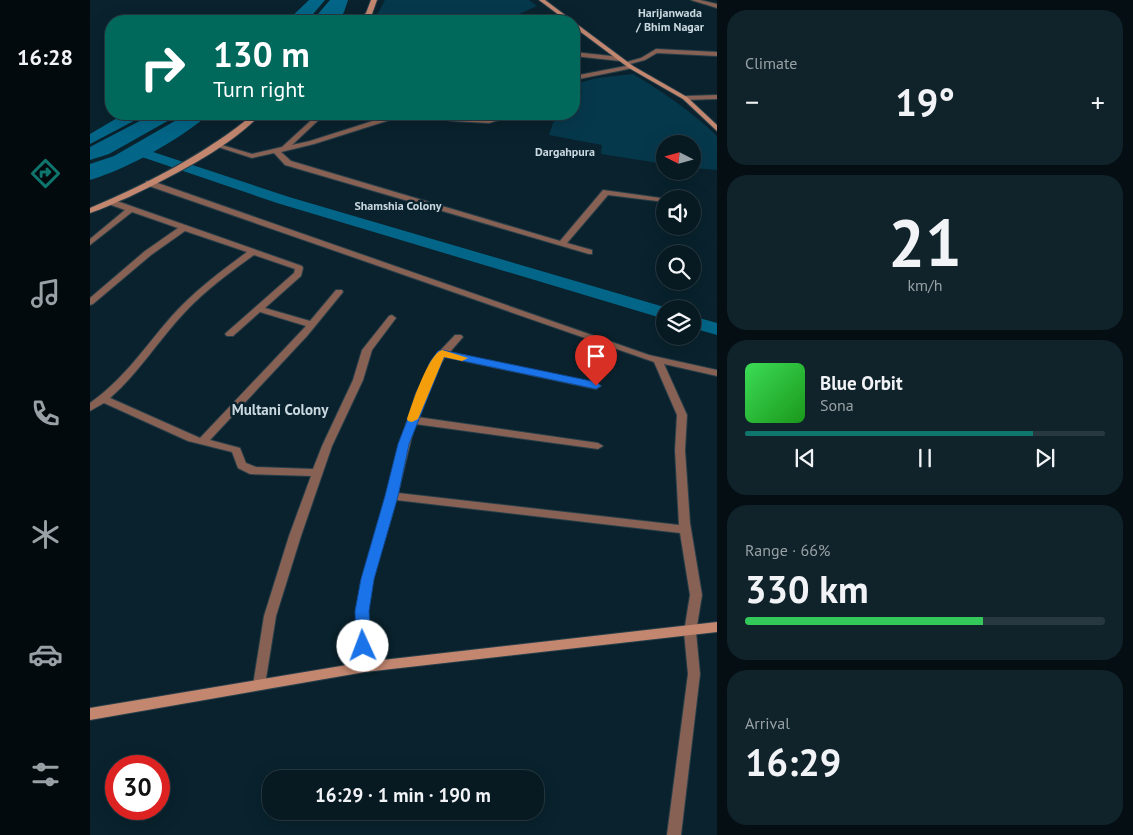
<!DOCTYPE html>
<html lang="en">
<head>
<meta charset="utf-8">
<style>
  :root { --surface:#071a22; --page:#10232a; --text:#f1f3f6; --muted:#98a1a5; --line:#283840; --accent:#0f766e }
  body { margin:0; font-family:"PT Sans",sans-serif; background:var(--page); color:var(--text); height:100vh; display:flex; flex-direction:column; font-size:19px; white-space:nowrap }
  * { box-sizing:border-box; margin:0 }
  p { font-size:16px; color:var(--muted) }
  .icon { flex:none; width:28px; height:28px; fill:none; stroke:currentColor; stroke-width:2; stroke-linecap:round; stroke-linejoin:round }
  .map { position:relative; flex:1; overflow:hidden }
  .panel { display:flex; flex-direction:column; gap:10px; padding:10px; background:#040e13; width:416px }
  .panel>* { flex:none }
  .top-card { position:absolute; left:15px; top:15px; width:475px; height:105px; border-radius:20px; box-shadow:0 5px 20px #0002,0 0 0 1px var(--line); background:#00695c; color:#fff; overflow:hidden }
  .needle { width:32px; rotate:276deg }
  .buttons { position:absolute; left:566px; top:135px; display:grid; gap:10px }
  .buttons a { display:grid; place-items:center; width:45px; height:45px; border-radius:50%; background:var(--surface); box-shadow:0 5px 20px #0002,0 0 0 1px var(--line); font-size:25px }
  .speed { position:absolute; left:15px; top:755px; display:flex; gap:10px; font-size:25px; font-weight:700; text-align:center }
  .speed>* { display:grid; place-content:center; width:65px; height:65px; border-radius:50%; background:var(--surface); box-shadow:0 5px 20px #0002,0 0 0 1px var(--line); line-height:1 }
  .speed .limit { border:8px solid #d22; background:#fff; color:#111 }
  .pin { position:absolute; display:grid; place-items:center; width:42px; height:42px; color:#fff; margin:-51px -21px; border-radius:50% 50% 50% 0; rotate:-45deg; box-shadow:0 0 5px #0007 }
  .pin .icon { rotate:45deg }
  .me { position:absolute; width:55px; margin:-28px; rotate:358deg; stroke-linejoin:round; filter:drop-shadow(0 0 4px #0008) }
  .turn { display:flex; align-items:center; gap:18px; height:105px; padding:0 25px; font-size:22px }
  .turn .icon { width:65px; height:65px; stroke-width:2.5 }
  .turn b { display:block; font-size:35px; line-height:42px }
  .big { font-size:38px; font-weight:700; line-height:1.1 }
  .panel .tile { flex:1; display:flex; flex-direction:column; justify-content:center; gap:8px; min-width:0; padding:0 18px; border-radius:20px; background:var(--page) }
  .panel .dial { align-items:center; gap:0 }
  .dial b { font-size:65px; line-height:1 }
  .song { display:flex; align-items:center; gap:15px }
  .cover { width:60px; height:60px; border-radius:8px; background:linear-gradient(135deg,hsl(130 70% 55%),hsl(120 70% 35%)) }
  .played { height:5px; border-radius:2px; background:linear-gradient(90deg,var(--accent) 80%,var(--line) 80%) }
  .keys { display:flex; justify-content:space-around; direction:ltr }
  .heat { display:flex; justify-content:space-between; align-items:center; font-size:28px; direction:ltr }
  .charge { height:8px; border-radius:4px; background:linear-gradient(90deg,#34c759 66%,var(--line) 0) }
  .trip { position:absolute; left:172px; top:770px; width:282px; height:50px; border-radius:20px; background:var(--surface); box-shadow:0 5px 20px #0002,0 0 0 1px var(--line); font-weight:700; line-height:50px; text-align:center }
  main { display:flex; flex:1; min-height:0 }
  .dock { display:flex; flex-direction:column; width:90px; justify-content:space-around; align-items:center; background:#030a0e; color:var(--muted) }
  .dock .icon { width:35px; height:35px }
  .dock .active { color:var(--accent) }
  .dock b { font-size:22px; color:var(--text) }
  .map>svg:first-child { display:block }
  .green { fill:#06384c }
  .water { fill:#036688 }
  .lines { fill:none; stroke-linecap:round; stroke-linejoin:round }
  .canal { fill:#036688; fill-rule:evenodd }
  .street-casing { stroke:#283f4a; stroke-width:2 }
  .secondary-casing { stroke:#283f4a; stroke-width:2 }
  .street { fill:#876153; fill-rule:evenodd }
  .secondary { fill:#c38770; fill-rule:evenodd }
  .route { fill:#1a73e8; stroke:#114b97 }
  .slow { fill:#f59e0b }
  .labels { text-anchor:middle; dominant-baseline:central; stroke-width:5; stroke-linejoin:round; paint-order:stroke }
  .far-neighbourhood-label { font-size:12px; font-weight:bold; fill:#cad8e0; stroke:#09222d }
  .neighbourhood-label { font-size:15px; font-weight:bold; fill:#cad8e0; stroke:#09222d }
</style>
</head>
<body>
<main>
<nav class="dock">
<b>16:28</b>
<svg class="icon active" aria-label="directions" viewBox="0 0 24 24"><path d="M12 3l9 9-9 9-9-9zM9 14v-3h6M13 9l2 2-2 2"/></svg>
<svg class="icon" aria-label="music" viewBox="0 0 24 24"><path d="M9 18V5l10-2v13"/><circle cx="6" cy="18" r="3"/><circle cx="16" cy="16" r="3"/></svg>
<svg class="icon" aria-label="phone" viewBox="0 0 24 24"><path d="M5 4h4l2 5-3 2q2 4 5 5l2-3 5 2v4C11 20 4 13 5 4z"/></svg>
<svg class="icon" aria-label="climate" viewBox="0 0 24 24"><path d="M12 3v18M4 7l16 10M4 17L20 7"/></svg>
<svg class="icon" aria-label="car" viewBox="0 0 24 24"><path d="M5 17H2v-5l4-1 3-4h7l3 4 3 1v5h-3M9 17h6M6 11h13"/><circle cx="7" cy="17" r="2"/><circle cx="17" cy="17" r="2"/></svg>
<svg class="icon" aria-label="filters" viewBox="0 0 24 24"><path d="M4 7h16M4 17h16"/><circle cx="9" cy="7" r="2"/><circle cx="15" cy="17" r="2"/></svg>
</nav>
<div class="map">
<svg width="627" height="835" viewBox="0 0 627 835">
  <rect width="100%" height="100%" fill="#09222d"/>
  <g class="green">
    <polygon points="295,0 439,0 447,6 427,15 287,15"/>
    <path d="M543 74C573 92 601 111 627 136V170L603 168 602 144H575V164L511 154 512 145 459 135C465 118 464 114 484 114L492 92 484 90V84L507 78Z"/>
  </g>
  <g class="water">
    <polygon points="219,0 235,0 217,21 197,21"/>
    <polygon points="240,0 258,0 254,12 248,21 222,21"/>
    <polygon points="34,114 57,114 0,144 0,134"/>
    <polygon points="63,114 90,114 19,154 0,160 0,147"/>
    <path d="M97 114H120C86 141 42 167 0 180V164L24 156Z"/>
  </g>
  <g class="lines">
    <g class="canal">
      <polygon points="51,148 199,197 581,309 575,309 575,319 568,317 187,203 46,155 44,152"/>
      <polygon points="602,316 627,323 627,335 602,328"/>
    </g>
    <g class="street-casing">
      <g id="street">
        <polygon points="601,0 610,0 627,4 627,8"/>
        <polygon points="274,19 277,21 268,21 269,20"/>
        <polygon points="566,49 627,52 627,56 567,53 555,60 536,65 533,63 551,58"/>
        <polygon points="484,52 530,57 533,59 530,61 484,56"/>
        <polygon points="541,65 543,66 543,68 484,80 484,76"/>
        <polygon points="627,95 627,99 595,100 592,98 595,96"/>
        <polygon points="228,114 235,114 202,145 220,141 305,114 340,114 399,119 417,114 426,114 425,115 399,123 363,121 328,116 306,118 224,144 191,152 201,161 470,241 513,190 578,199 575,199 575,202 518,195 477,243 502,250 502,254 499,254 195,165 184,153 162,158 122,145 125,143 162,154 192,147"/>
        <path d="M56 181H62L559 355 627 370V376L574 364 597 415 595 450 600 523 612 595 606 632 610 674 591 835H577L598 674 594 632 600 595 590 533 306 500C297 536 282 572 278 609 276 628 280 648 281 667L280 671 275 672 270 671 269 667C267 637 265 613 271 583L295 503 312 437 326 393 347 354 365 335H371L373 337 359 353 506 383 511 386 506 389 355 357C343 376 334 396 327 417L508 443 513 446 508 449 325 424 308 493 589 525 585 450 587 415 564 362 56 185Z"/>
        <path d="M18 200H24L212 266 213 268 211 276 175 308 220 321 246 290H252L253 292 217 336 120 440 150 448 156 463 166 467 223 469 232 446 263 380 272 350 299 316 302 315 306 318 282 350 273 380 242 446 211 536 186 616 175 685 174 689 169 690 164 689 163 685 174 616 199 536 221 476 160 474 148 468 142 452 98 441 14 403 0 411V403C33 380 55 347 81 317 103 292 130 272 157 252L95 231 61 255 3 304 0 305V298L55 251 88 228 42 212 0 245V239L35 210 18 204ZM164 255 205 269 204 273 137 332 135 334 137 336H143L170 312 216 326 110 438 20 398C49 373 69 339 96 311 116 290 140 272 164 255Z"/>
      </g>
    </g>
    <g class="secondary-casing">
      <g id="secondary">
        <polygon points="281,0 287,0 282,14 274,21 268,21 276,13"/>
        <polygon points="449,0 455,0 483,21 477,21"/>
        <polygon points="484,22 543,66 597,97 627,125 627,131 593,99 539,68 484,27"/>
        <path d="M164 114H171C139 148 81 177 39 197 26 202 13 209 0 213V208C59 183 115 154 164 114Z"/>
        <polygon points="627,622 627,632 275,672 0,720 0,708 275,662"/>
      </g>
    </g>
    <use href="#street" class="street"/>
    <use href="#secondary" class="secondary"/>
  </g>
  <polygon class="route" points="352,350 506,382 511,386 506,389 354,357 319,444 308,496 284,579 279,611 281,646 278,650 268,650 266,646 265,611 271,579 295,496 308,444 340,362 348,351"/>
  <path class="slow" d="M352 350 378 358 372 361 354 357 328 419 322 422 318 421 317 419C322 405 338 354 352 350Z"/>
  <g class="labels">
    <g class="far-neighbourhood-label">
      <text x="580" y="12">Harijanwada<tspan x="580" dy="14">/ Bhim Nagar</tspan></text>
      <text x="475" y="151">Dargahpura</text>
      <text x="308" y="205">Shamshia Colony</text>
    </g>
    <g class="neighbourhood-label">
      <text x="190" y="409">Multani Colony</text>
    </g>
  </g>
</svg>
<div class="buttons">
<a><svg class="needle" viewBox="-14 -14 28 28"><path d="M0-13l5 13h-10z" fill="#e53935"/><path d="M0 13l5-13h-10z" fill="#98a1a5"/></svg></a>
<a><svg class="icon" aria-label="sound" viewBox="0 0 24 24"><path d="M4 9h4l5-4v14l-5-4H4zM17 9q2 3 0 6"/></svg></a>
<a><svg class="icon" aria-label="search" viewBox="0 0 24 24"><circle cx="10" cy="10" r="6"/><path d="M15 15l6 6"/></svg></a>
<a><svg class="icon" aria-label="layers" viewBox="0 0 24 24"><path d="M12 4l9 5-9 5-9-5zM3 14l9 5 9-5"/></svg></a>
</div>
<div class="speed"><div class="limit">30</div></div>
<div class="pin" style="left:506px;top:386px;background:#d93025"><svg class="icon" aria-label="arrive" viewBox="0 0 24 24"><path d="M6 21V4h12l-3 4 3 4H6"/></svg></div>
<svg class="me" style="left:273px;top:646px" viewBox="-20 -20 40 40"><circle r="19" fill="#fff"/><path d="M0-13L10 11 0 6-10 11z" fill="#1a73e8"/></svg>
<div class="trip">16:29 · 1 min · 190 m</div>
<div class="top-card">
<div class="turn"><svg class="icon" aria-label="right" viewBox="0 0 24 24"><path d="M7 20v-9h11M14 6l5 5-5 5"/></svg><div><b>130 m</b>Turn right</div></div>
</div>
</div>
<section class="panel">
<div class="tile"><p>Climate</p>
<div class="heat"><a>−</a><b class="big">19°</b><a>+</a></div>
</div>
<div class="tile dial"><b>21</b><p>km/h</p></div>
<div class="tile">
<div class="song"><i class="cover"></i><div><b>Blue Orbit</b><p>Sona</p></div></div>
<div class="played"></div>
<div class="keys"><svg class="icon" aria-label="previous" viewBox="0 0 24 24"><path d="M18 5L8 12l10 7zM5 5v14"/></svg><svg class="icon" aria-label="pause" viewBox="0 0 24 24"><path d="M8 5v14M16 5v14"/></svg><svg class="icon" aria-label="next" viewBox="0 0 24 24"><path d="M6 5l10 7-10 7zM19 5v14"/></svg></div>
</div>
<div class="tile"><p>Range · 66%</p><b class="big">330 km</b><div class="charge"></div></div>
<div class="tile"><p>Arrival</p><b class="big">16:29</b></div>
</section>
</main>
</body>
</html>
